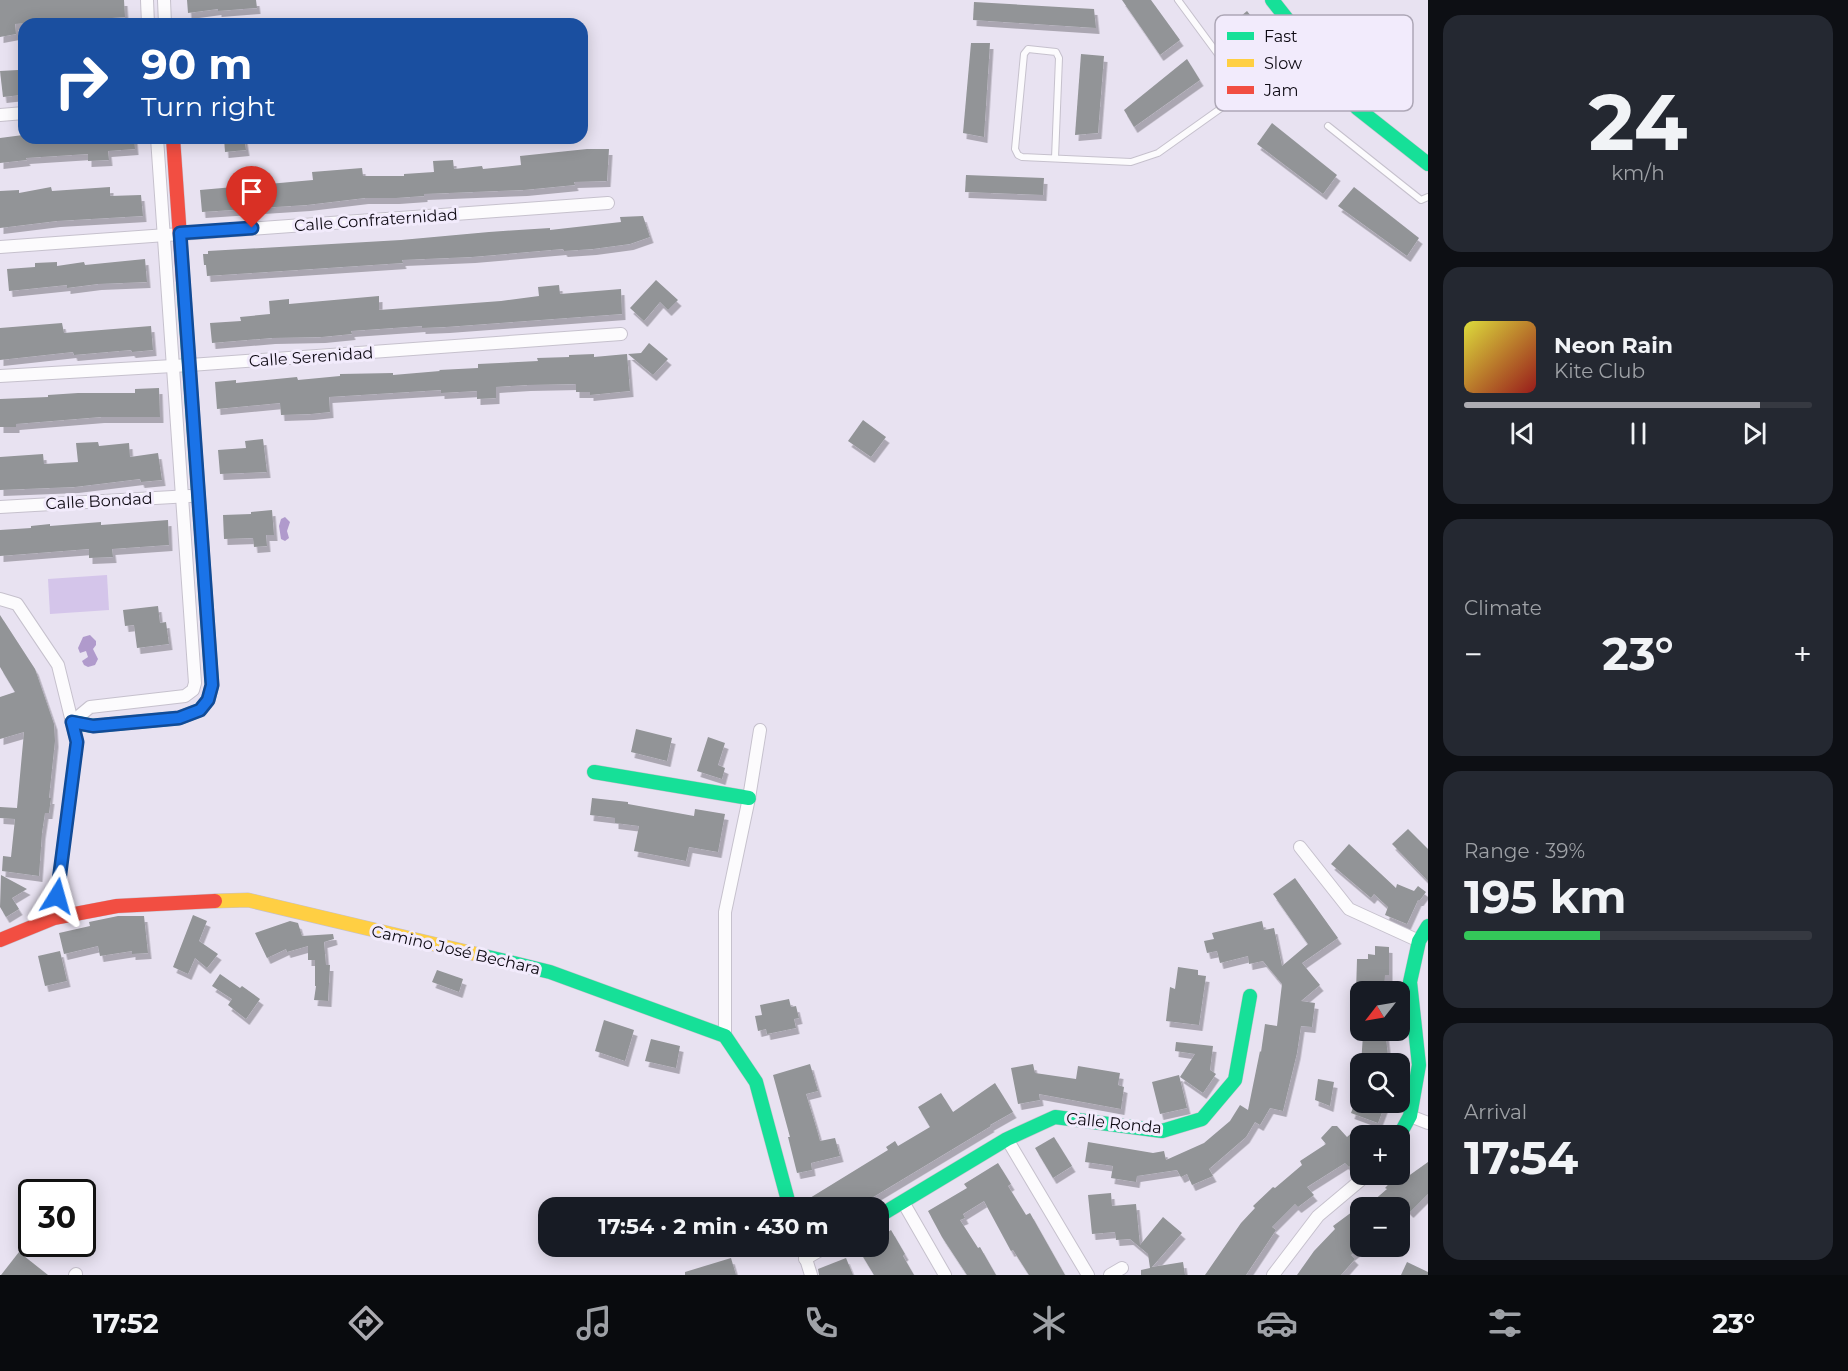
<!DOCTYPE html>
<html lang="en">
<head>
<meta charset="utf-8">
<style>
  :root { --surface:#171b24; --page:#242831; --text:#f1f3f6; --muted:#9ea1a6; --line:#363941; --accent:#adacb2 }
  body { margin:0; font-family:Montserrat,sans-serif; background:var(--page); color:var(--text); height:100vh; display:flex; flex-direction:column; font-size:22px; white-space:nowrap }
  * { box-sizing:border-box; margin:0 }
  p { font-size:20px; color:var(--muted) }
  .icon { flex:none; width:33px; height:33px; fill:none; stroke:currentColor; stroke-width:2; stroke-linecap:round; stroke-linejoin:round }
  .map { position:relative; flex:1; overflow:hidden }
  .details { display:flex; flex-direction:column; gap:15px; padding:15px; background:#0d0f14; width:420px }
  .details>* { flex:none }
  .top-card { position:absolute; left:18px; top:18px; width:570px; height:126px; border-radius:18px; box-shadow:0 3px 15px #0003; background:#1a4fa0; color:#fff; overflow:hidden }
  .needle { width:39px; rotate:239deg }
  .fabs { position:absolute; left:1350px; top:981px; display:grid; gap:12px }
  .fabs a { display:grid; place-items:center; width:60px; height:60px; border-radius:12px; background:var(--surface); box-shadow:0 3px 15px #0003; font-size:30px }
  .speed { position:absolute; left:18px; top:1179px; display:flex; gap:12px; font-size:30px; font-weight:700; text-align:center }
  .speed>* { display:grid; place-content:center; width:78px; height:78px; border-radius:50%; background:var(--surface); box-shadow:0 3px 15px #0003; line-height:1 }
  .speed .limit { border:3px solid #111; border-radius:9px; background:#fff; color:#111 }
  .pin { position:absolute; display:grid; place-items:center; width:51px; height:51px; color:#fff; margin:-62px -26px; border-radius:50% 50% 50% 0; rotate:-45deg; box-shadow:0 0 6px #0007 }
  .pin .icon { rotate:45deg }
  .me { position:absolute; width:66px; margin:-33px; rotate:8deg; stroke-linejoin:round; filter:drop-shadow(0 0 4px #0008) }
  .turn { display:flex; align-items:center; gap:21px; height:126px; padding:0 24px; font-size:27px }
  .turn .icon { width:78px; height:78px; stroke-width:2.5 }
  .turn b { display:block; font-size:42px; line-height:51px }
  .big { font-size:45px; font-weight:700; line-height:1.1 }
  .details .tile { flex:1; display:flex; flex-direction:column; justify-content:center; gap:9px; min-width:0; padding:0 21px; border-radius:18px; background:var(--page) }
  .details .dial { align-items:center; gap:0 }
  .dial b { font-size:78px; line-height:1 }
  .song { display:flex; align-items:center; gap:18px }
  .cover { width:72px; height:72px; border-radius:9px; background:linear-gradient(135deg,hsl(60 70% 55%),hsl(0 70% 35%)) }
  .played { height:6px; border-radius:3px; background:linear-gradient(90deg,var(--accent) 85%,var(--line) 85%) }
  .keys { display:flex; justify-content:space-around; direction:ltr }
  .heat { display:flex; justify-content:space-between; align-items:center; font-size:33px; direction:ltr }
  .charge { height:9px; border-radius:4px; background:linear-gradient(90deg,#34c759 39%,var(--line) 0) }
  .trip { position:absolute; left:538px; top:1197px; width:351px; height:60px; border-radius:18px; background:var(--surface); box-shadow:0 3px 15px #0003; font-weight:700; line-height:60px; text-align:center }
  .dock { display:flex; height:96px; justify-content:space-around; align-items:center; background:#090b0e; color:var(--muted) }
  .dock .icon { width:42px; height:42px }
  .dock .active { color:var(--accent) }
  .dock b { font-size:27px; color:var(--text) }
  main { display:flex; flex:1; min-height:0 }
  .map>svg:first-child { display:block }
  .green { fill:#d4c5ea }
  .water { fill:#b09acc }
  .building { fill:#929497; filter:url(#shadow) }
  .lines { fill:none; stroke-linecap:round; stroke-linejoin:round }
  .lane-casing { stroke:#c6c1cd; stroke-width:8 }
  .street-casing { stroke:#c6c1cd; stroke-width:14 }
  .fast-casing { stroke:#c6c1cd; stroke-width:15 }
  .slow-casing { stroke:#c6c1cd; stroke-width:15 }
  .jam-casing { stroke:#c6c1cd; stroke-width:15 }
  .lane { stroke:#fcfbfd; stroke-width:6 }
  .street { stroke:#fcfbfd; stroke-width:12 }
  .fast { stroke:#16e098; stroke-width:14 }
  .slow { stroke:#ffcf43; stroke-width:14 }
  .jam { stroke:#f24e42; stroke-width:14 }
  .route-casing { stroke:#114b97; stroke-width:15 }
  .route { stroke:#1a73e8; stroke-width:10 }
  .labels { text-anchor:middle; dominant-baseline:central; stroke-width:6; stroke-linejoin:round; paint-order:stroke }
  .street-label { font-size:16px; fill:#0d0912; stroke:#f2ebfc }
  .key { fill:#f2ebfc; stroke:#ada7b6; stroke-width:1.5 }
  .key-label { font-size:16px; fill:#0d0912 }
</style>
</head>
<body>
<main>
<div class="map">
<svg width="1428" height="1275" viewBox="0 0 1428 1275">
  <defs>
    <filter id="shadow"><feDropShadow dx="3.5" dy="6" stdDeviation="0" flood-color="#0004"/></filter>
  </defs>
  <rect width="100%" height="100%" fill="#e8e2f1"/>
  <polygon class="green" points="107,575 109,610 50,614 48,579"/>
  <g class="water">
    <polygon points="285,517 290,522 287,531 289,538 285,541 281,539 279,526 281,519"/>
    <polygon points="90,635 96,641 96,645 93,649 98,659 95,665 88,667 84,665 82,661 88,657 86,651 80,653 78,648 83,637"/>
  </g>
  <g class="building">
    <polygon points="0,0 124,0 125,17 72,21 72,24 52,24 52,21 15,24 16,34 0,37"/>
    <polygon points="187,0 256,0 257,8 218,11 218,9 188,13"/>
    <polygon points="1122,0 1151,0 1180,40 1160,55"/>
    <polygon points="974,2 1094,9 1096,28 973,20"/>
    <polygon points="1247,11 1270,40 1249,58 1228,27"/>
    <polygon points="971,43 990,43 984,137 963,133"/>
    <polygon points="1081,54 1104,56 1098,133 1075,135"/>
    <polygon points="1187,59 1200,80 1134,127 1124,110"/>
    <polygon points="18,70 21,95 3,97 0,71"/>
    <polygon points="1272,123 1337,175 1323,194 1257,144"/>
    <polygon points="23,135 24,138 134,138 135,149 108,151 109,160 88,161 88,154 26,158 27,160 0,163 0,138"/>
    <polygon points="224,138 244,138 246,150 225,152"/>
    <polygon points="587,149 609,149 607,181 574,182 575,185 524,190 424,194 424,196 396,198 365,198 307,205 202,212 200,190 313,180 312,172 362,168 363,176 404,176 404,174 434,172 433,161 453,160 454,169 482,166 483,169 521,165 520,156"/>
    <polygon points="966,175 1044,178 1043,195 965,192"/>
    <polygon points="51,187 52,191 110,187 110,196 141,195 143,216 57,221 0,228 0,191 19,190 19,193"/>
    <polygon points="1354,187 1419,238 1407,256 1338,206"/>
    <polygon points="643,216 650,237 630,244 593,249 564,251 563,249 472,257 402,260 403,263 207,276 206,265 204,265 203,254 208,254 208,251 401,240 489,232 550,228 550,230 621,222 620,217"/>
    <polygon points="145,259 147,282 98,284 67,288 67,285 9,291 7,269 35,267 35,263 57,262 57,266 84,262 85,265"/>
    <polygon points="656,280 678,300 668,310 660,302 644,321 630,308"/>
    <polygon points="559,285 560,294 621,289 622,314 446,327 422,328 422,326 351,331 352,334 322,337 272,338 212,343 210,323 241,321 240,317 270,314 269,301 289,299 289,304 379,296 379,310 501,301 539,296 538,287"/>
    <polygon points="62,323 64,333 151,326 153,350 132,352 131,350 74,355 73,352 0,360 0,328"/>
    <polygon points="649,343 668,359 653,375 628,354 641,353"/>
    <polygon points="594,354 594,357 627,354 630,391 590,395 590,392 576,392 576,384 527,385 496,387 496,398 477,399 477,391 441,393 441,390 329,397 330,412 311,414 281,415 280,403 217,409 215,382 236,380 236,383 297,377 298,380 340,376 340,374 393,373 393,375 440,371 439,370 478,368 478,364 538,361 537,358 569,357 569,355"/>
    <polygon points="159,388 160,417 101,417 16,424 16,427 0,427 0,399 48,397 48,395 78,393 135,393 135,389"/>
    <polygon points="863,420 886,437 871,457 848,441"/>
    <polygon points="263,439 267,472 220,474 218,450 246,448 245,441"/>
    <polygon points="98,442 99,446 129,443 130,457 158,453 162,480 141,482 140,479 75,487 0,490 0,457 43,454 44,464 78,462 76,443"/>
    <polygon points="272,510 274,535 266,535 267,546 254,547 253,538 224,539 223,515 251,514 251,512"/>
    <polygon points="168,520 169,545 112,549 113,557 89,558 89,549 0,556 0,530 31,528 31,526 50,524 50,526 101,522 101,525"/>
    <polygon points="158,606 160,623 166,622 169,644 137,648 134,625 125,626 123,610"/>
    <polygon points="0,615 35,669 54,724 55,741 49,798 51,798 49,813 45,813 42,833 39,876 2,871 3,856 11,857 15,819 0,818 0,807 17,808 24,732 0,739 0,697 15,692 0,667"/>
    <polygon points="636,729 672,738 667,761 631,752"/>
    <polygon points="708,737 725,743 718,765 725,768 722,779 697,771"/>
    <polygon points="592,798 628,802 628,804 694,816 695,809 725,814 718,852 689,847 686,861 634,851 639,826 615,823 615,818 590,815"/>
    <polygon points="1408,829 1428,849 1428,881 1392,844"/>
    <polygon points="1349,844 1396,888 1397,884 1414,891 1418,886 1426,892 1420,900 1418,900 1407,924 1385,915 1388,907 1374,894 1371,898 1331,864"/>
    <polygon points="1,875 27,889 12,898 19,909 6,917 0,907"/>
    <polygon points="1295,878 1338,938 1302,963 1320,985 1301,1001 1315,1003 1312,1027 1301,1026 1297,1053 1283,1111 1270,1108 1260,1125 1255,1122 1246,1137 1209,1169 1213,1176 1192,1185 1187,1174 1181,1177 1177,1170 1137,1176 1136,1182 1111,1178 1113,1166 1085,1162 1088,1142 1153,1153 1164,1151 1166,1160 1204,1143 1230,1121 1240,1105 1248,1110 1260,1051 1261,1052 1265,1024 1277,1026 1282,984 1263,961 1249,964 1248,956 1220,963 1217,951 1207,953 1204,941 1214,939 1212,933 1262,921 1264,930 1274,928 1282,966 1308,944 1273,894"/>
    <polygon points="193,915 207,921 199,941 218,954 207,968 195,958 188,974 173,967"/>
    <polygon points="118,916 144,916 148,953 132,954 132,951 100,956 98,946 64,954 59,933 90,926 89,922"/>
    <polygon points="290,921 298,923 302,936 333,934 334,939 324,942 326,965 330,965 328,1001 314,1000 316,986 315,986 315,960 308,960 308,946 287,952 286,949 267,958 255,933"/>
    <polygon points="1375,946 1389,947 1389,975 1385,975 1384,992 1356,992 1357,959 1368,959 1368,954 1375,955"/>
    <polygon points="60,951 67,981 45,986 38,956"/>
    <polygon points="1178,967 1198,970 1198,975 1206,976 1199,1025 1166,1021 1170,987 1175,989"/>
    <polygon points="437,970 463,979 459,992 432,982"/>
    <polygon points="220,974 240,988 242,986 260,999 246,1019 228,1005 232,999 212,986"/>
    <polygon points="789,999 791,1007 796,1006 799,1018 794,1019 796,1028 767,1034 766,1029 758,1031 755,1016 762,1015 760,1005"/>
    <polygon points="604,1020 634,1030 625,1061 595,1051"/>
    <polygon points="1368,1030 1385,1030 1389,1064 1361,1064 1363,1035 1369,1035"/>
    <polygon points="651,1039 680,1046 676,1068 645,1061"/>
    <polygon points="1176,1042 1213,1046 1210,1070 1216,1074 1203,1093 1180,1077 1195,1054 1175,1051"/>
    <polygon points="810,1064 818,1091 806,1094 817,1130 820,1141 835,1138 840,1156 811,1163 812,1170 797,1173 788,1137 790,1137 773,1075"/>
    <polygon points="1033,1064 1035,1073 1076,1079 1078,1066 1120,1073 1118,1085 1124,1087 1121,1109 1039,1094 1040,1100 1018,1104 1011,1068"/>
    <polygon points="1179,1075 1187,1108 1160,1114 1152,1082"/>
    <polygon points="1318,1079 1334,1082 1330,1106 1315,1100"/>
    <polygon points="995,1083 1013,1112 990,1125 991,1126 855,1208 809,1208 805,1201 888,1150 886,1147 895,1141 898,1146 930,1127 918,1107 941,1093 953,1112"/>
    <polygon points="1355,1102 1386,1102 1378,1123 1351,1113"/>
    <polygon points="1332,1126 1337,1126 1347,1137 1355,1130 1360,1136 1360,1156 1349,1167 1345,1163 1307,1187 1314,1195 1298,1207 1295,1204 1272,1227 1276,1230 1246,1275 1205,1275 1241,1223 1255,1208 1253,1206 1273,1187 1275,1188 1302,1165 1300,1161 1326,1144 1321,1138"/>
    <polygon points="1054,1137 1072,1166 1053,1178 1035,1148"/>
    <polygon points="1428,1162 1428,1194 1410,1212 1406,1208 1365,1208 1387,1189 1385,1188 1401,1171 1407,1177"/>
    <polygon points="998,1163 1011,1184 1008,1186 1026,1215 1030,1213 1065,1275 1029,1275 1013,1250 1011,1251 984,1201 963,1214 965,1218 960,1220 978,1248 980,1247 996,1275 967,1275 942,1237 928,1211 967,1188 964,1184"/>
    <polygon points="1111,1193 1112,1206 1136,1204 1140,1245 1163,1217 1182,1233 1152,1267 1183,1262 1185,1275 1141,1275 1141,1270 1150,1268 1148,1254 1130,1239 1116,1240 1115,1232 1092,1234 1088,1195"/>
    <polygon points="1360,1206 1360,1248 1351,1255 1355,1259 1341,1275 1297,1275 1314,1251 1335,1229 1333,1226"/>
    <polygon points="891,1230 905,1254 903,1256 914,1275 874,1275 859,1250 864,1246 879,1246 879,1238"/>
    <polygon points="19,1252 48,1275 1,1275"/>
    <polygon points="731,1258 736,1275 685,1275 685,1272"/>
    <polygon points="846,1258 853,1275 819,1275 818,1269"/>
    <polygon points="1407,1262 1428,1272 1428,1275 1401,1275"/>
  </g>
  <g class="lines">
    <g class="lane-casing">
      <g id="lane">
        <polyline points="1178,0 1245,91"/>
        <polyline points="1328,126 1421,200 1428,197"/>
        <polyline points="1055,158 1059,58 1056,52 1028,49 1024,54 1015,149 1018,155 1022,157 1131,162 1158,153 1307,47"/>
      </g>
    </g>
    <g class="street-casing">
      <g id="street">
        <polyline points="147,0 148,24"/>
        <polyline points="164,0 165,24"/>
        <polyline points="0,115 24,113"/>
        <polyline points="0,247 608,203"/>
        <polyline points="0,376 190,365 621,334"/>
        <polyline points="0,507 190,496"/>
        <polyline points="0,599 17,604 58,665 77,742 54,918"/>
        <polyline points="72,722 90,707 185,696 193,690 195,683 157,138"/>
        <polyline points="1300,847 1349,909 1419,941"/>
        <polyline points="725,1036 725,912 749,798 760,730"/>
        <polyline points="1410,1116 1428,1123"/>
        <polyline points="1007,1139 1088,1275"/>
        <polyline points="903,1202 945,1275"/>
        <polyline points="802,1246 811,1275"/>
        <polyline points="805,1259 827,1246"/>
        <polyline points="75,1275 76,1274"/>
        <polyline points="1110,1275 1122,1268"/>
        <polyline points="1273,1275 1318,1216 1368,1174"/>
      </g>
    </g>
    <g class="fast-casing">
      <g id="fast">
        <polyline points="1272,0 1357,108 1428,164"/>
        <polyline points="72,722 93,726 179,718 200,710 208,700 212,685 183,280"/>
        <polyline points="594,772 749,798"/>
        <polyline points="484,956 550,972 725,1036 756,1082 790,1208"/>
        <polyline points="1399,1136 1410,1116 1419,1065 1410,982 1419,941 1428,926"/>
        <polyline points="879,1216 1007,1139 1055,1117 1162,1131 1202,1119 1235,1080 1250,996"/>
      </g>
    </g>
    <g class="slow-casing">
      <polyline id="slow" points="215,901 248,900 484,956"/>
    </g>
    <g class="jam-casing">
      <g id="jam">
        <polyline points="173,138 183,280"/>
        <polyline points="0,940 54,918 117,906 215,901"/>
      </g>
    </g>
    <use href="#lane" class="lane"/>
    <use href="#street" class="street"/>
    <use href="#fast" class="fast"/>
    <use href="#slow" class="slow"/>
    <use href="#jam" class="jam"/>
  </g>
  <g class="lines">
    <g class="route-casing">
      <polyline id="route" points="57,896 77,742 72,722 93,726 179,718 200,710 208,700 212,685 180,233 252,228"/>
    </g>
    <use href="#route" class="route"/>
  </g>
  <g class="labels">
    <g class="street-label">
      <text transform="translate(376 220) rotate(-4)">Calle Confraternidad</text>
      <text transform="translate(311 357) rotate(-4)">Calle Serenidad</text>
      <text transform="translate(99 501) rotate(-3)">Calle Bondad</text>
      <text transform="translate(456 950) rotate(13)">Camino José Bechara</text>
      <text transform="translate(1114 1123) rotate(6)">Calle Ronda</text>
    </g>
  </g>
  <rect x="1215" y="15" width="198" height="96" rx="9" class="key"/>
  <rect x="1227" y="32" width="27" height="8" fill="#16e098"/>
  <rect x="1227" y="59" width="27" height="8" fill="#ffcf43"/>
  <rect x="1227" y="86" width="27" height="8" fill="#f24e42"/>
  <g class="key-label">
    <text x="1264" y="42">Fast</text>
    <text x="1264" y="69">Slow</text>
    <text x="1264" y="96">Jam</text>
  </g>
</svg>
<div class="fabs">
<a><svg class="needle" viewBox="-14 -14 28 28"><path d="M0-13l5 13h-10z" fill="#e53935"/><path d="M0 13l5-13h-10z" fill="#9ea1a6"/></svg></a>
<a><svg class="icon" aria-label="search" viewBox="0 0 24 24"><circle cx="10" cy="10" r="6"/><path d="M15 15l6 6"/></svg></a>
<a>+</a>
<a>−</a>
</div>
<div class="speed"><div class="limit">30</div></div>
<div class="pin" style="left:252px;top:228px;background:#d93025"><svg class="icon" aria-label="arrive" viewBox="0 0 24 24"><path d="M6 21V4h12l-3 4 3 4H6"/></svg></div>
<svg class="me" style="left:57px;top:896px" viewBox="-20 -20 40 40"><path d="M0-17L14 15 0 8-14 15z" fill="#1a73e8" stroke="#fff" stroke-width="4"/></svg>
<div class="trip">17:54 · 2 min · 430 m</div>
<div class="top-card">
<div class="turn"><svg class="icon" aria-label="right" viewBox="0 0 24 24"><path d="M7 20v-9h11M14 6l5 5-5 5"/></svg><div><b>90 m</b>Turn right</div></div>
</div>
</div>
<section class="details">
<div class="tile dial"><b>24</b><p>km/h</p></div>
<div class="tile">
<div class="song"><i class="cover"></i><div><b>Neon Rain</b><p>Kite Club</p></div></div>
<div class="played"></div>
<div class="keys"><svg class="icon" aria-label="previous" viewBox="0 0 24 24"><path d="M18 5L8 12l10 7zM5 5v14"/></svg><svg class="icon" aria-label="pause" viewBox="0 0 24 24"><path d="M8 5v14M16 5v14"/></svg><svg class="icon" aria-label="next" viewBox="0 0 24 24"><path d="M6 5l10 7-10 7zM19 5v14"/></svg></div>
</div>
<div class="tile"><p>Climate</p>
<div class="heat"><a>−</a><b class="big">23°</b><a>+</a></div>
</div>
<div class="tile"><p>Range · 39%</p><b class="big">195 km</b><div class="charge"></div></div>
<div class="tile"><p>Arrival</p><b class="big">17:54</b></div>
</section>
</main>
<nav class="dock">
<b>17:52</b>
<svg class="icon active" aria-label="directions" viewBox="0 0 24 24"><path d="M12 3l9 9-9 9-9-9zM9 14v-3h6M13 9l2 2-2 2"/></svg>
<svg class="icon" aria-label="music" viewBox="0 0 24 24"><path d="M9 18V5l10-2v13"/><circle cx="6" cy="18" r="3"/><circle cx="16" cy="16" r="3"/></svg>
<svg class="icon" aria-label="phone" viewBox="0 0 24 24"><path d="M5 4h4l2 5-3 2q2 4 5 5l2-3 5 2v4C11 20 4 13 5 4z"/></svg>
<svg class="icon" aria-label="climate" viewBox="0 0 24 24"><path d="M12 3v18M4 7l16 10M4 17L20 7"/></svg>
<svg class="icon" aria-label="car" viewBox="0 0 24 24"><path d="M5 17H2v-5l4-1 3-4h7l3 4 3 1v5h-3M9 17h6M6 11h13"/><circle cx="7" cy="17" r="2"/><circle cx="17" cy="17" r="2"/></svg>
<svg class="icon" aria-label="filters" viewBox="0 0 24 24"><path d="M4 7h16M4 17h16"/><circle cx="9" cy="7" r="2"/><circle cx="15" cy="17" r="2"/></svg>
<b>23°</b>
</nav>
</body>
</html>
